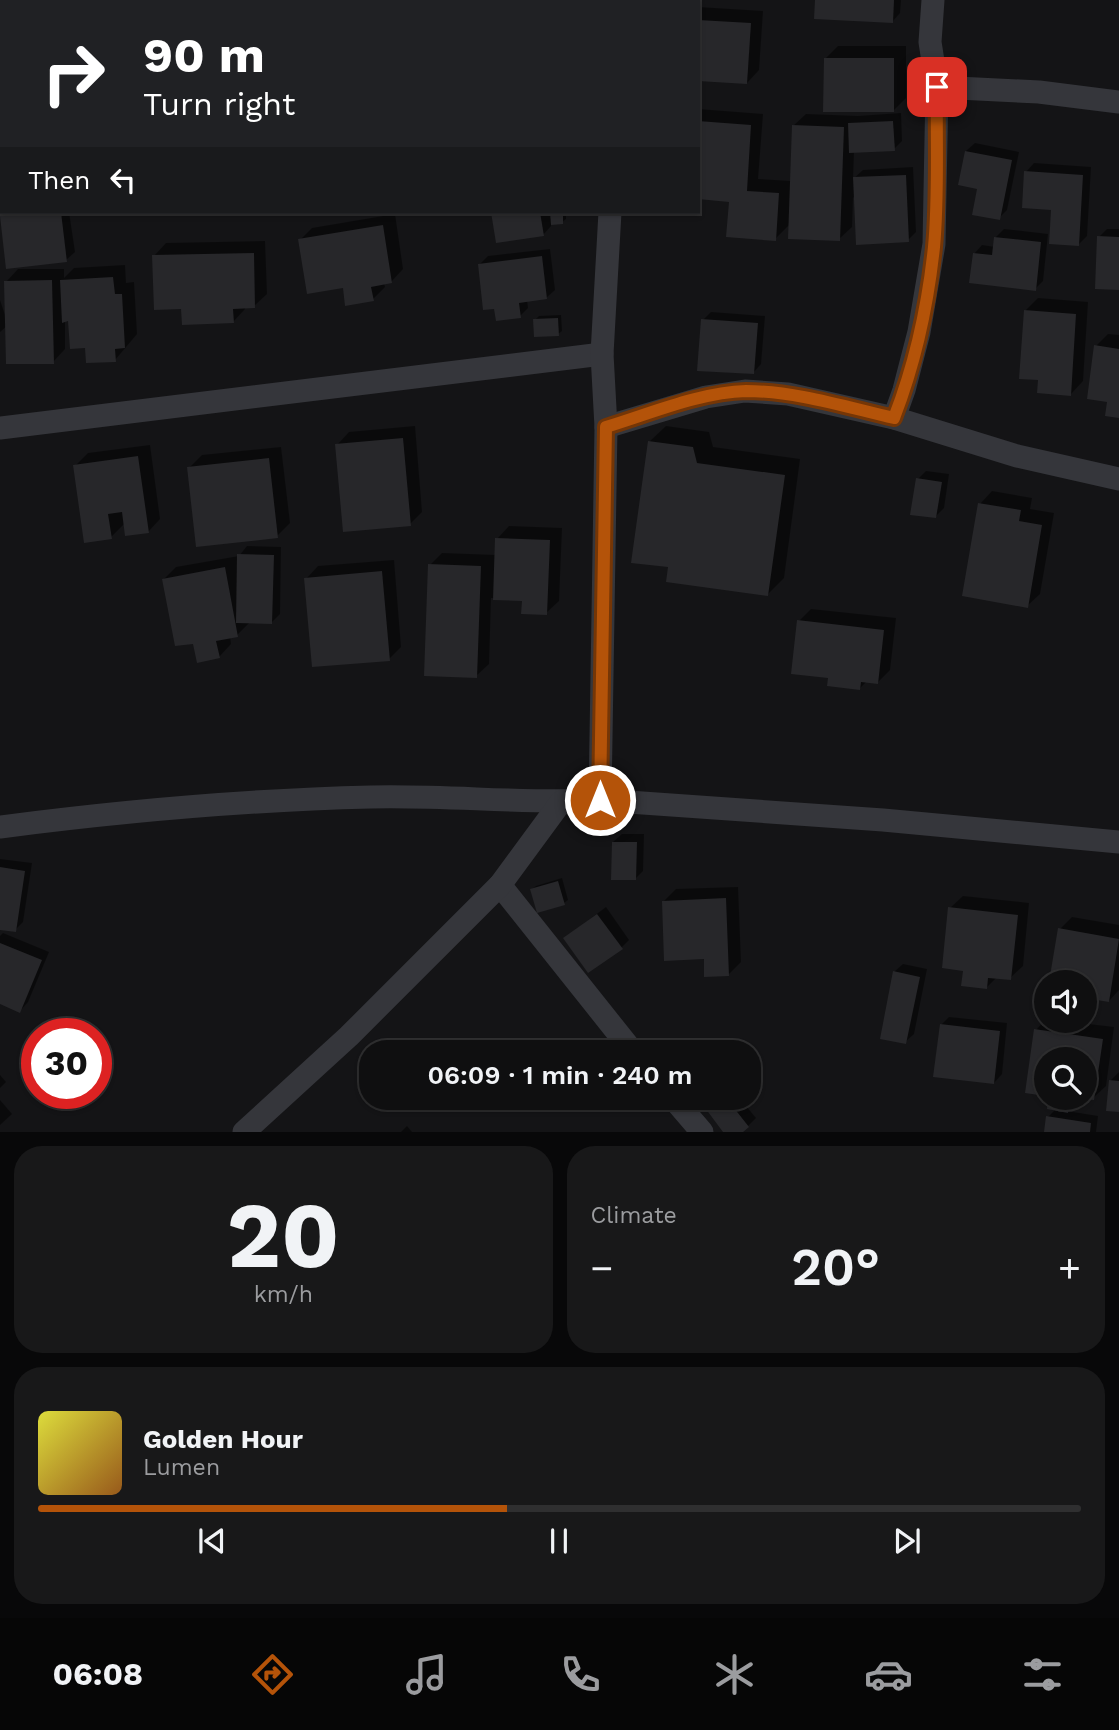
<!DOCTYPE html>
<html lang="en">
<head>
<meta charset="utf-8">
<style>
  :root { --surface:#0f0f10; --page:#181819; --text:#f1f3f6; --muted:#9b9c9f; --line:#2f2f30; --accent:#b45309 }
  body { margin:0; font-family:"Work Sans",sans-serif; background:var(--page); color:var(--text); height:100vh; display:flex; flex-direction:column; font-size:26px; white-space:nowrap }
  * { box-sizing:border-box; margin:0 }
  p { font-size:23px; color:var(--muted) }
  .icon { flex:none; width:38px; height:38px; fill:none; stroke:currentColor; stroke-width:2; stroke-linecap:round; stroke-linejoin:round }
  .map { position:relative; height:1132px; overflow:hidden }
  .side { display:flex; flex-direction:column; gap:14px; padding:14px; background:#080809; flex:1 }
  .side>* { flex:none }
  .top-card { position:absolute; left:0px; top:0px; width:700px; height:214px; box-shadow:0 2px 5px #0004,0 0 0 2px var(--line); background:#202124; color:#fff; overflow:hidden }
  .buttons { position:absolute; left:1034px; top:970px; display:grid; gap:14px }
  .buttons a { display:grid; place-items:center; width:63px; height:63px; border-radius:50%; background:var(--surface); box-shadow:0 2px 5px #0004,0 0 0 2px var(--line); font-size:35px }
  .speed { position:absolute; left:21px; top:1018px; display:flex; gap:14px; font-size:35px; font-weight:700; text-align:center }
  .speed>* { display:grid; place-content:center; width:91px; height:91px; border-radius:50%; background:var(--surface); box-shadow:0 2px 5px #0004,0 0 0 2px var(--line); line-height:1 }
  .speed .limit { border:10px solid #d22; background:#fff; color:#111 }
  .pin { position:absolute; display:grid; place-items:center; width:60px; height:60px; color:#fff; margin:-30px; border-radius:14px; box-shadow:0 4px 10px #0006 }
  .me { position:absolute; width:77px; margin:-38px; rotate:0deg; stroke-linejoin:round; filter:drop-shadow(0 0 5px #0008) }
  .turn { display:flex; align-items:center; gap:24px; height:147px; padding:0 28px; font-size:32px }
  .turn .icon { width:91px; height:91px; stroke-width:2.5 }
  .turn b { display:block; font-size:49px; line-height:60px }
  .then { display:flex; align-items:center; height:66px; padding:0 28px; background:#0003; gap:14px; font-size:26px }
  .big { font-size:52px; font-weight:600; line-height:1.1 }
  .side .card { flex:1; display:flex; flex-direction:column; justify-content:center; gap:10px; min-width:0; padding:0 24px; border-radius:28px; background:var(--page) }
  .side .dial { align-items:center; gap:0 }
  .dial b { font-size:91px; line-height:1 }
  .song { display:flex; align-items:center; gap:21px }
  .cover { width:84px; height:84px; border-radius:10px; background:linear-gradient(135deg,hsl(60 70% 55%),hsl(30 70% 35%)) }
  .played { height:7px; border-radius:4px; background:linear-gradient(90deg,var(--accent) 45%,var(--line) 45%) }
  .keys { display:flex; justify-content:space-around; direction:ltr }
  .heat { display:flex; justify-content:space-between; align-items:center; font-size:38px; direction:ltr }
  .side .tiles { flex:1; display:grid; gap:14px; grid-template-columns:1fr 1fr }
  .card:last-child { grid-column:span 2 }
  .trip { position:absolute; left:359px; top:1040px; width:402px; height:70px; border-radius:28px; background:var(--surface); box-shadow:0 2px 5px #0004,0 0 0 2px var(--line); font-weight:600; line-height:70px; text-align:center }
  .tabs { display:flex; height:112px; justify-content:space-around; align-items:center; background:#060606; color:var(--muted) }
  .tabs .icon { width:49px; height:49px }
  .tabs .on { color:var(--accent) }
  .tabs b { font-size:32px; color:var(--text) }
  .map>svg:first-child { display:block }
  .shadow { fill:#0007 }
  .building { fill:#27272a }
  .lines { fill:none; stroke-linecap:round; stroke-linejoin:round }
  .minor { stroke:#35363b; stroke-width:23 }
  .route-casing { stroke:#753606; stroke-width:18 }
  .route { stroke:#b45309; stroke-width:12 }
</style>
</head>
<body>
<div class="map">
<svg width="1119" height="1132" viewBox="0 0 1119 1132">
  <rect width="100%" height="100%" fill="#141416"/>
  <g class="shadow">
    <polygon points="0,0 73,0 2,2 0,14"/>
    <rect x="130" y="0" width="32" height="2"/>
    <polygon points="209,0 274,0 272,2"/>
    <polygon points="340,0 384,0 382,2"/>
    <polygon points="817,0 901,0 900,13 892,22"/>
    <polygon points="698,7 763,11 759,70 747,83 698,79"/>
    <polygon points="838,46 906,46 906,98 893,111 825,59"/>
    <polygon points="698,109 763,114 758,179 791,181 793,126 806,114 858,116 901,113 902,141 894,149 854,151 853,179 863,170 913,167 916,232 908,240 853,197 852,227 839,239 790,224 775,239 730,200 698,198"/>
    <polygon points="975,143 1019,152 1007,210 999,218 979,188 966,151"/>
    <polygon points="1034,163 1091,167 1087,236 1079,244 1026,172"/>
    <polygon points="6,212 69,212 75,252 66,260 1,217"/>
    <polygon points="493,212 549,212 550,216 552,216 552,212 566,212 566,219 562,222 551,223 551,226 543,235 497,241"/>
    <polygon points="395,214 403,269 391,282 384,283 385,287 373,299 344,286 300,240 312,228"/>
    <polygon points="1004,229 1048,234 1043,281 1035,289 974,254 982,245 995,247 996,237"/>
    <polygon points="1107,229 1119,229 1119,288 1099,237"/>
    <polygon points="265,241 267,294 254,306 245,307 245,309 233,322 183,308 154,256 166,243"/>
    <polygon points="550,249 555,290 546,298 527,300 528,308 520,316 480,264 488,256"/>
    <polygon points="125,265 126,283 134,282 137,334 115,360 87,347 70,319 65,320 65,349 53,362 7,326 0,332 0,300 7,321 6,282 18,269 64,269 64,278 74,268"/>
    <polygon points="1038,298 1088,302 1083,381 1071,394 1040,378 1025,311"/>
    <polygon points="711,312 765,316 761,364 753,373 703,320"/>
    <polygon points="561,315 562,331 558,334 535,320 539,316"/>
    <polygon points="1108,334 1119,335 1119,416 1109,400 1096,346"/>
    <polygon points="415,426 422,512 410,524 337,445 349,432"/>
    <polygon points="666,426 709,432 713,447 800,459 784,578 768,594 670,566 649,442"/>
    <polygon points="150,445 160,519 148,532 125,523 111,537 75,466 88,453"/>
    <polygon points="281,447 290,523 277,536 189,468 202,455"/>
    <polygon points="926,471 949,474 944,508 935,517 918,479"/>
    <polygon points="992,491 1032,498 1030,509 1054,513 1040,594 1027,606 980,504"/>
    <polygon points="509,526 562,528 559,601 546,613 523,599 491,598 489,664 476,676 430,565 442,553 496,555 497,539"/>
    <polygon points="247,546 281,547 280,614 272,622 250,622 237,635 230,636 231,644 219,657 195,642 164,579 176,567 239,556"/>
    <polygon points="394,560 401,647 389,659 306,579 318,566"/>
    <polygon points="811,609 896,618 890,670 878,682 867,681 860,688 830,677 799,621"/>
    <polygon points="622,834 644,834 643,871 635,879 613,842"/>
    <polygon points="0,859 32,863 23,922 15,930 0,928"/>
    <polygon points="562,878 568,900 564,903 532,889 536,886"/>
    <polygon points="738,887 741,962 729,974 705,957 664,901 676,889"/>
    <polygon points="963,896 1029,903 1023,966 1010,978 997,977 987,987 965,969 950,908"/>
    <polygon points="606,907 629,940 621,948 565,938"/>
    <polygon points="1072,917 1119,925 1119,990 1109,1001 1085,997 1085,982 1060,929"/>
    <polygon points="3,933 49,952 28,1002 20,1011 0,1002 0,936"/>
    <polygon points="903,964 927,969 914,1034 905,1042 894,972"/>
    <polygon points="949,1017 1007,1023 1002,1074 994,1083 941,1025"/>
    <polygon points="1046,1019 1114,1027 1106,1086 1093,1098 1085,1097 1085,1059 1046,1059 1046,1094 1027,1091 1036,1030"/>
    <polygon points="749,1065 762,1082 749,1094"/>
    <polygon points="1119,1072 1119,1111 1110,1081"/>
    <polygon points="0,1075 6,1082 0,1088"/>
    <polygon points="699,1097 741,1100 756,1118 748,1126"/>
    <polygon points="1050,1097 1080,1097 1067,1111 1098,1116 1096,1132 1046,1132 1048,1117 1056,1109"/>
    <polygon points="0,1100 12,1114 0,1125"/>
    <polygon points="407,1126 412,1132 401,1132"/>
  </g>
  <g class="building">
    <polygon points="815,0 894,0 893,23 814,19"/>
    <polygon points="698,20 751,23 747,84 698,81"/>
    <polygon points="824,58 894,58 894,112 823,112"/>
    <polygon points="698,121 751,125 747,191 779,193 776,241 726,237 729,202 698,199"/>
    <polygon points="893,121 895,151 849,153 848,123"/>
    <polygon points="792,125 844,127 840,241 788,239"/>
    <polygon points="965,151 1012,160 1000,220 972,215 977,189 958,185"/>
    <polygon points="1024,171 1083,175 1079,246 1049,244 1051,210 1022,208"/>
    <polygon points="906,175 909,242 856,245 853,177"/>
    <polygon points="35,212 61,212 67,262 6,269 0,216"/>
    <polygon points="491,212 540,212 544,236 496,243"/>
    <polygon points="550,212 563,212 563,224 551,225"/>
    <polygon points="383,225 392,283 371,287 374,301 345,306 343,288 307,294 298,239"/>
    <polygon points="1097,236 1119,237 1119,290 1095,289"/>
    <polygon points="994,237 1041,242 1036,291 969,283 973,253 992,255"/>
    <polygon points="254,253 255,308 233,309 234,323 182,325 181,309 154,310 152,255"/>
    <polygon points="542,256 547,299 519,303 521,318 496,321 494,309 483,310 478,264"/>
    <polygon points="113,277 115,294 122,294 125,348 115,349 116,362 86,363 85,348 70,349 68,321 62,323 60,280"/>
    <polygon points="52,280 54,364 6,364 4,281"/>
    <polygon points="1024,310 1076,314 1071,396 1037,393 1038,380 1019,379"/>
    <polygon points="558,318 559,336 534,337 533,319"/>
    <polygon points="701,319 758,323 754,374 697,371"/>
    <polygon points="1094,345 1119,349 1119,418 1105,416 1107,402 1087,399"/>
    <polygon points="403,438 411,526 343,532 335,444"/>
    <polygon points="648,441 693,447 697,463 785,475 768,596 666,582 668,567 631,563"/>
    <polygon points="138,456 149,533 125,536 122,512 108,514 112,539 84,543 73,465"/>
    <polygon points="269,458 278,538 196,547 187,467"/>
    <polygon points="916,478 942,482 936,518 910,515"/>
    <polygon points="978,503 1021,510 1019,521 1042,525 1028,608 962,596"/>
    <polygon points="495,538 550,540 547,615 521,614 522,601 493,600"/>
    <polygon points="237,554 274,555 272,624 236,623"/>
    <polygon points="428,564 481,566 477,678 424,676"/>
    <polygon points="225,567 238,637 216,641 220,658 197,663 193,644 175,646 162,579"/>
    <polygon points="382,571 390,661 312,667 304,578"/>
    <polygon points="797,620 884,630 878,684 861,682 860,690 827,686 828,678 791,674"/>
    <polygon points="612,842 637,842 636,880 611,880"/>
    <polygon points="0,867 25,871 16,932 0,930"/>
    <polygon points="558,881 565,905 537,913 530,889"/>
    <polygon points="726,898 729,976 704,977 704,959 664,961 662,901"/>
    <polygon points="948,907 1018,915 1011,980 988,978 987,989 961,986 963,971 942,968"/>
    <polygon points="597,914 623,949 588,973 563,938"/>
    <polygon points="1058,928 1119,939 1109,1002 1085,998 1085,982 1049,982"/>
    <polygon points="0,943 42,960 20,1013 0,1004"/>
    <polygon points="893,971 920,977 906,1044 880,1039"/>
    <polygon points="940,1024 1000,1031 994,1084 933,1077"/>
    <polygon points="1034,1029 1103,1039 1094,1100 1085,1099 1085,1059 1046,1059 1046,1096 1025,1093"/>
    <polygon points="1109,1080 1119,1081 1119,1112 1106,1111"/>
    <polygon points="697,1097 748,1097 734,1108 749,1127 743,1132 723,1132"/>
    <polygon points="1048,1097 1070,1097 1068,1113 1047,1109"/>
    <polygon points="1046,1116 1091,1123 1090,1132 1044,1132"/>
  </g>
  <g class="lines">
    <g class="minor">
      <polyline points="89,0 90,2"/>
      <polyline points="611,2 611,0"/>
      <polyline points="937,87 1039,92 1119,102"/>
      <polyline points="0,114 2,114"/>
      <polyline points="894,418 904,390 919,332 934,244 937,87 930,42 933,0"/>
      <polyline points="606,427 706,397 745,391 788,394 894,418 1017,456 1119,479"/>
      <polyline points="0,428 602,354"/>
      <polyline points="600,800 606,427 602,354 610,212"/>
      <path d="M0 827C123 811 247 800 371 797 448 795 524 804 600 800L883 820 1119 842"/>
      <polyline points="500,885 633,1052"/>
      <polyline points="672,1097 702,1132"/>
      <polyline points="244,1132 349,1036 500,885 561,802"/>
    </g>
  </g>
  <g class="lines">
    <g class="route-casing">
      <path id="route" d="M600 800 606 427C649 414 701 392 746 391 796 391 846 407 894 418 915 364 928 304 934 247 939 194 936 139 937 87"/>
    </g>
    <use href="#route" class="route"/>
  </g>
</svg>
<div class="buttons">
<a><svg class="icon" aria-label="sound" viewBox="0 0 24 24"><path d="M4 9h4l5-4v14l-5-4H4zM17 9q2 3 0 6"/></svg></a>
<a><svg class="icon" aria-label="search" viewBox="0 0 24 24"><circle cx="10" cy="10" r="6"/><path d="M15 15l6 6"/></svg></a>
</div>
<div class="speed"><div class="limit">30</div></div>
<div class="pin" style="left:937px;top:87px;background:#d93025"><svg class="icon" aria-label="arrive" viewBox="0 0 24 24"><path d="M6 21V4h12l-3 4 3 4H6"/></svg></div>
<svg class="me" style="left:600px;top:800px" viewBox="-20 -20 40 40"><circle r="17" fill="#b45309" stroke="#fff" stroke-width="3"/><path d="M0-11L8 9 0 5-8 9z" fill="#fff"/></svg>
<div class="trip">06:09 · 1 min · 240 m</div>
<div class="top-card">
<div class="turn"><svg class="icon" aria-label="right" viewBox="0 0 24 24"><path d="M7 20v-9h11M14 6l5 5-5 5"/></svg><div><b>90 m</b>Turn right</div></div>
<div class="then">Then<svg class="icon" aria-label="left" viewBox="0 0 24 24"><path d="M17 20v-9H6M10 6l-5 5 5 5"/></svg></div>
</div>
</div>
<section class="side">
<div class="tiles">
<div class="card dial"><b>20</b><p>km/h</p></div>
<div class="card"><p>Climate</p>
<div class="heat"><a>−</a><b class="big">20°</b><a>+</a></div>
</div>
<div class="card">
<div class="song"><i class="cover"></i><div><b>Golden Hour</b><p>Lumen</p></div></div>
<div class="played"></div>
<div class="keys"><svg class="icon" aria-label="previous" viewBox="0 0 24 24"><path d="M18 5L8 12l10 7zM5 5v14"/></svg><svg class="icon" aria-label="pause" viewBox="0 0 24 24"><path d="M8 5v14M16 5v14"/></svg><svg class="icon" aria-label="next" viewBox="0 0 24 24"><path d="M6 5l10 7-10 7zM19 5v14"/></svg></div>
</div>
</div>
</section>
<nav class="tabs">
<b>06:08</b>
<svg class="icon on" aria-label="directions" viewBox="0 0 24 24"><path d="M12 3l9 9-9 9-9-9zM9 14v-3h6M13 9l2 2-2 2"/></svg>
<svg class="icon" aria-label="music" viewBox="0 0 24 24"><path d="M9 18V5l10-2v13"/><circle cx="6" cy="18" r="3"/><circle cx="16" cy="16" r="3"/></svg>
<svg class="icon" aria-label="phone" viewBox="0 0 24 24"><path d="M5 4h4l2 5-3 2q2 4 5 5l2-3 5 2v4C11 20 4 13 5 4z"/></svg>
<svg class="icon" aria-label="climate" viewBox="0 0 24 24"><path d="M12 3v18M4 7l16 10M4 17L20 7"/></svg>
<svg class="icon" aria-label="car" viewBox="0 0 24 24"><path d="M5 17H2v-5l4-1 3-4h7l3 4 3 1v5h-3M9 17h6M6 11h13"/><circle cx="7" cy="17" r="2"/><circle cx="17" cy="17" r="2"/></svg>
<svg class="icon" aria-label="filters" viewBox="0 0 24 24"><path d="M4 7h16M4 17h16"/><circle cx="9" cy="7" r="2"/><circle cx="15" cy="17" r="2"/></svg>
</nav>
</body>
</html>
